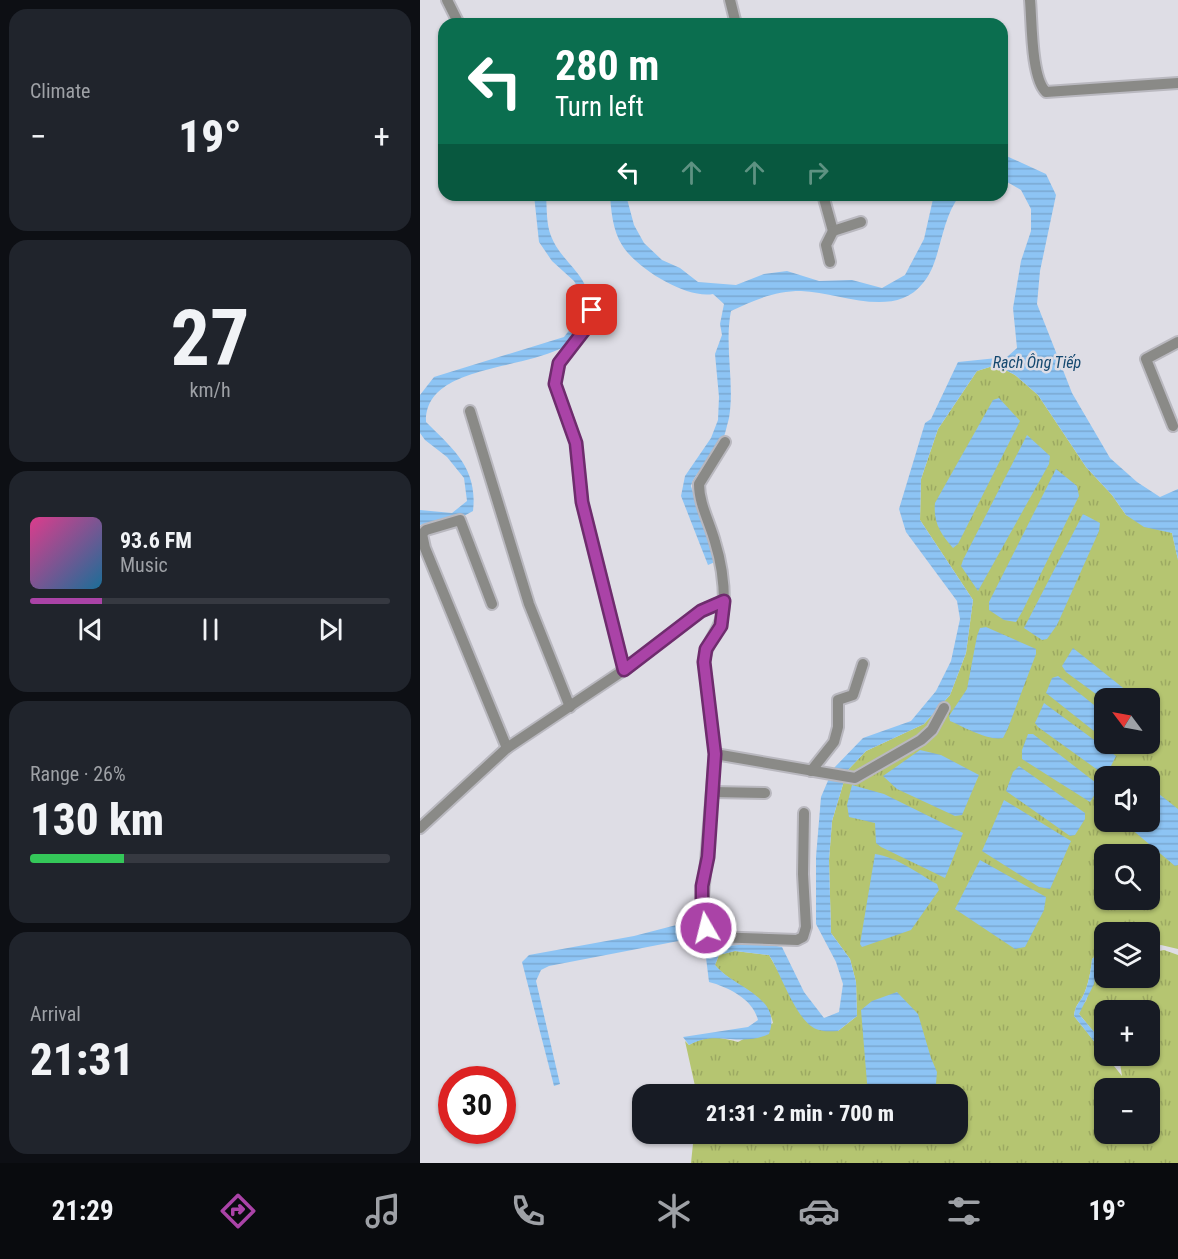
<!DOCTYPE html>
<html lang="en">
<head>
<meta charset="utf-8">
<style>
  :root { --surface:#171b24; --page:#20242c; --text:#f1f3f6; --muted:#9ea1a6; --line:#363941; --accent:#aa43a7 }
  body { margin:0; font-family:"Roboto Condensed",sans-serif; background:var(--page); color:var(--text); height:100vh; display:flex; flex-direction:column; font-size:22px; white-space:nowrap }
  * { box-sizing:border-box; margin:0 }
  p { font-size:20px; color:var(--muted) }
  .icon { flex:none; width:33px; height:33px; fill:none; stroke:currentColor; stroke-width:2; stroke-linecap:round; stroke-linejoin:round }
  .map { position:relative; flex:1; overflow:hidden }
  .sheet { display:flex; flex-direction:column; gap:9px; padding:9px; background:#0d0f14; width:420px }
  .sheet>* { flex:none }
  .banner { position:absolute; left:18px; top:18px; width:570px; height:183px; border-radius:18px; box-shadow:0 2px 4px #0004; background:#0b6e4f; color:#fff; overflow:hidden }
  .needle { width:39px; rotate:302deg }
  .tools { position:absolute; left:674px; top:688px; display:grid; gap:12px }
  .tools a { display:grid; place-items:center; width:66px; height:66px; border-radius:12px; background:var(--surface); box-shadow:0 2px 4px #0004; font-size:30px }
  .speed { position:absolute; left:18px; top:1066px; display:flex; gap:12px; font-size:30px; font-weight:700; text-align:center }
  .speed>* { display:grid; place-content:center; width:78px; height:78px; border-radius:50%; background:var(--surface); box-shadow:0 2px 4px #0004; line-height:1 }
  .speed .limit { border:9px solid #d22; background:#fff; color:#111 }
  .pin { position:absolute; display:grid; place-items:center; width:51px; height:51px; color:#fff; margin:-26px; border-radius:12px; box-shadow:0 3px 9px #0006 }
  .me { position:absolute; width:66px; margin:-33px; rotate:352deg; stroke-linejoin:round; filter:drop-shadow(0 0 4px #0008) }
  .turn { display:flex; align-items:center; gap:21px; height:126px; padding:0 18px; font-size:27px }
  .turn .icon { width:78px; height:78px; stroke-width:2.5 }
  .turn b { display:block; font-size:42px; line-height:51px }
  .lanes { display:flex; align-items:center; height:57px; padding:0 18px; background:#0003; justify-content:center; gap:30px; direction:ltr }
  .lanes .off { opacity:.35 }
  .big { font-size:45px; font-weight:800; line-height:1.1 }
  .sheet .widget { flex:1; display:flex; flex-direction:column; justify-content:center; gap:9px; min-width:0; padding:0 21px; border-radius:18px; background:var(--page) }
  .sheet .dial { align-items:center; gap:0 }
  .dial b { font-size:78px; line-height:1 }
  .song { display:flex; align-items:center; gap:18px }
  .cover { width:72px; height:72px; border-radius:9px; background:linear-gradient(135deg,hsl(330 70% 55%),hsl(200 70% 35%)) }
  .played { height:6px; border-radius:3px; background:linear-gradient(90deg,var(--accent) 20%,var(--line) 20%) }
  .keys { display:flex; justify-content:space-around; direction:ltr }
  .heat { display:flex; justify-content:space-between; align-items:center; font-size:33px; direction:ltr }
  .charge { height:9px; border-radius:4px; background:linear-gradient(90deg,#34c759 26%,var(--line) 0) }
  .trip { position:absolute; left:212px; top:1084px; width:336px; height:60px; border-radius:18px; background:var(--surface); box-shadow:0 2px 4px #0004; font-weight:800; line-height:60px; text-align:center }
  .tab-bar { display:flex; height:96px; justify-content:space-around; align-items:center; background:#090b0e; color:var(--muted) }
  .tab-bar .icon { width:42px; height:42px }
  .tab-bar .current { color:var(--accent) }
  .tab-bar b { font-size:27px; color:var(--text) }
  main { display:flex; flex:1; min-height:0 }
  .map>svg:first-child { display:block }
  .grass { fill:url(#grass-tufts); fill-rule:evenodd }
  .water { fill:url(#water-rules) }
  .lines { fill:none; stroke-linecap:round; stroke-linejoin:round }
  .minor-casing { stroke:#b9b8bf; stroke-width:14 }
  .minor { stroke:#8a8a87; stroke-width:10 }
  .route-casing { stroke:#6e2c6d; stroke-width:15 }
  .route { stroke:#aa43a7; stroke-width:10 }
  .labels { text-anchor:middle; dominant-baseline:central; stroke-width:5; stroke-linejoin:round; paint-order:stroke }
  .water-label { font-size:16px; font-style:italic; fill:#13476e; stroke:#dedde5 }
</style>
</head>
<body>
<main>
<section class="sheet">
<div class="widget"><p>Climate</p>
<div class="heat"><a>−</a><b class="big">19°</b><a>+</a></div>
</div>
<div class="widget dial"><b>27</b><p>km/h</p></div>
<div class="widget">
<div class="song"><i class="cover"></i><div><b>93.6 FM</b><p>Music</p></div></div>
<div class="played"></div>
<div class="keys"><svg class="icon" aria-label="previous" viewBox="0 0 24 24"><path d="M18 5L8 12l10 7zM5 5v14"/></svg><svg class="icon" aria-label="pause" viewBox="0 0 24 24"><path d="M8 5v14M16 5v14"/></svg><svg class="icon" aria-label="next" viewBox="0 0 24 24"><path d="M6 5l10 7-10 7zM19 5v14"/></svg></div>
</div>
<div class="widget"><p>Range · 26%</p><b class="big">130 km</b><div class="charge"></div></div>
<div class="widget"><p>Arrival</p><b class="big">21:31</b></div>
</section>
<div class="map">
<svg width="758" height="1163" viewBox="0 0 758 1163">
  <defs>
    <pattern id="grass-tufts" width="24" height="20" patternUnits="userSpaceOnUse" patternTransform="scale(1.5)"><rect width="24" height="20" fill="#b5c571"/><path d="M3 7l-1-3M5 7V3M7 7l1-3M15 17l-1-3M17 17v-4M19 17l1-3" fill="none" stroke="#9ca962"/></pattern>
    <pattern id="water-rules" width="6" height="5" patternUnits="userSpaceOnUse" patternTransform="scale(1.5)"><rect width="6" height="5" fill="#8dc4f4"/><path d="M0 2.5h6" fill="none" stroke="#7aa8d1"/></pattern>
  </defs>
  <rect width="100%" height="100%" fill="#dedde5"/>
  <path class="grass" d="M576 365 595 375 618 395 666 467 692 495 706 515 752 533 758 560V949L741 945 729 947V933H684V949L672 959C671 971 668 987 662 998 657 1005 655 1007 654 1016L702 1076 700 1063 695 1056H729V1011H684V1044L659 1014 660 1007 666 1001 677 962 684 956V978H729V953L744 950 758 955V1163H271L274 1134H537V1095H277L265 1041 269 1045C287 1035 299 1037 318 1042L353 1023C346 991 314 988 295 965L299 955 315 951 349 955 369 990 418 1031 437 1016 436 982 430 959 411 933 409 860 412 821 427 771 446 751 504 724 530 695 546 653 553 600 500 520 501 479 518 429 557 371ZM684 699H729V744H684ZM684 777H729V822H684ZM684 855H729V900H684ZM684 1089H729V1134H684Z"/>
  <g class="water">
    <path d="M582 154 626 174 636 195 620 271 617 304 652 393 690 458 717 482 740 497 758 489V560L752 533 724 527 706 515 692 495 666 467 618 395 595 375 576 365 557 371 518 429 501 479 500 520 553 600 546 653 530 695 504 724 446 751 427 771 412 821 409 860 411 933 430 959 436 982 437 1016 418 1031C412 1031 405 1032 399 1030 377 1025 361 973 349 955L315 951 299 955 295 965C314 988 363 997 349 1034 319 1048 297 1029 269 1045L263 1037 328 1027 338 1020C333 999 308 987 289 982L284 941 274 938 129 966 121 970 116 981 140 1084 134 1086 102 962 109 955 214 936 268 922 280 925 297 947 340 943 362 947 384 992 404 1018 419 1012 423 984 416 962 396 924V857L401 797 413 769 443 738 491 721 516 691 531 661 540 619 537 601 486 532 479 509 505 423 511 419 538 362 587 357 597 348 593 308 601 261 611 231V209L601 190 582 179Z"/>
    <path d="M114 195H126C127 208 126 224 131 236 143 267 178 277 168 320 154 378 4 351 6 422 33 449 58 468 53 511L42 517 0 525V510L32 513 47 501 44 478 27 457 5 440 0 433V395L14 377 144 337 160 316 164 298 154 281 132 261 119 242Z"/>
    <path d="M190 195H206L214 225 224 243 242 260 260 268 278 282 316 285 344 274 367 271 399 281 432 280 462 288 485 275 504 239 513 199 517 195H540C519 222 522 261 503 283 474 320 419 292 381 291 355 291 334 300 311 311 304 346 315 383 309 418 307 426 304 438 301 445 293 461 276 469 271 486L295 562 288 565 261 496 265 476 291 438 298 420 299 397 295 354 302 335 300 324 304 304 293 294C266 299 216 268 202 245 193 231 191 211 190 195Z"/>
    <path d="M579 398 600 421 538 544 533 548C521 534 513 523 515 503L573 400Z"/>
    <polygon points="607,435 630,456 629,464 558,591 541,566 543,560"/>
    <polygon points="636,469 657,486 659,496 602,612 596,622 584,620 569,610 569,602"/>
    <polygon points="663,514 680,523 679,531 637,625 627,639 622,640 604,628"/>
    <path d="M566 627 616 649V654L588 728 583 738C568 741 544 727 530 721L529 716 547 689 557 636 560 628Z"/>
    <polygon points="653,648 717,699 684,700 646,672 642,666"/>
    <polygon points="638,676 684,713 684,739 626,693 632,678"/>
    <polygon points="624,703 696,756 686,776 618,727 615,723"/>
    <polygon points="608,734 613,734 680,786 670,802 602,759 602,750"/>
    <polygon points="500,750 521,755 559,775 542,815 535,816 477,789 463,776"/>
    <polygon points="599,766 665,813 665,819 655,835 650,836 586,791 593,772"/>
    <polygon points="432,785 464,794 543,833 525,878 461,847 456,843 455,823 429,817 427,805"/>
    <polygon points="729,786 758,809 758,865 755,866 703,822 729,822"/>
    <polygon points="584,800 651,841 630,889 619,887 562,851"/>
    <path d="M455 854C477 857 497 873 517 884L519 890 491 930 442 947 440 944Z"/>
    <polygon points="560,860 626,897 624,910 605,947 595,949 535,909"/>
    <path d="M684 949V956L677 962 674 984 659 1014 684 1044V1054L654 1016C655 1007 657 1005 662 998 668 987 671 971 672 959Z"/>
    <polygon points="477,992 498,1014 511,1058 517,1072 515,1095 448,1095 441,1010 452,1001"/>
  </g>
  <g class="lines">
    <g class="minor-casing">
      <g id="minor">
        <polyline points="27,0 39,24"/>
        <polyline points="310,0 316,24"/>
        <path d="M610 0C612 21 611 78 626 92L758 83"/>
        <polyline points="403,195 413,231 441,222"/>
        <polyline points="410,262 406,245 413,231"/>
        <polyline points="169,293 171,321 139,363 135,384 156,443 162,502 204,670"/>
        <polyline points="50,411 109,604 150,707"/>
        <polyline points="753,426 726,359 758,342"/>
        <path d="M305 442 279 484C279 504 290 523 295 542 301 561 304 582 304 602 303 630 287 637 284 662L295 754 282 909 286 928 293 937 377 940 383 937 386 927 383 874 384 813"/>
        <polyline points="72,604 40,520 6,530 2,534 5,548 87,748"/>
        <polyline points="295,754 435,778 501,740 512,730 524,708"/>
        <polyline points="391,771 414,742 418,727 418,700 433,695 443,664"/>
        <polyline points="293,792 345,793"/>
        <polyline points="0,828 87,748 204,670 281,611 304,601"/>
      </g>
    </g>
    <use href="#minor" class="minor"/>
  </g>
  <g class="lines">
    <g class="route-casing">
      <polyline id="route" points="172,310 166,328 139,363 135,384 156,443 162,502 204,670 281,611 304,601 301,626 286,649 284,662 295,754 288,857 282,886 282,909 286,928"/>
    </g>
    <use href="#route" class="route"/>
  </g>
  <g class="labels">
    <g class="water-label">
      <text x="617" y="362">Rạch Ông Tiếp</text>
    </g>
  </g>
</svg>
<div class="tools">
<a><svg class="needle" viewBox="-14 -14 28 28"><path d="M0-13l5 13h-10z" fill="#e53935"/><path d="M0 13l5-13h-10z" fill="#9ea1a6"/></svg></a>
<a><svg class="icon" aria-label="sound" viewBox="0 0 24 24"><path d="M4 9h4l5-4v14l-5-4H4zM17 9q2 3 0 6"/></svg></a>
<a><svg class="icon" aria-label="search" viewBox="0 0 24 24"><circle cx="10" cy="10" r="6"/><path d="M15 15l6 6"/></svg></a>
<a><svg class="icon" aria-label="layers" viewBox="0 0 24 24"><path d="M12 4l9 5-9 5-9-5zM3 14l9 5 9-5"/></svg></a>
<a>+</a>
<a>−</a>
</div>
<div class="speed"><div class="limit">30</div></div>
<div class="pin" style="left:172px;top:310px;background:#d93025"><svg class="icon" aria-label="arrive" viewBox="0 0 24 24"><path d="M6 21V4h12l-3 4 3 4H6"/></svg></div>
<svg class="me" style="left:286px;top:928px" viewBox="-20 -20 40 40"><circle r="17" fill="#aa43a7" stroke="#fff" stroke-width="3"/><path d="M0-11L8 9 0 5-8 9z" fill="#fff"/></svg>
<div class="trip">21:31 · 2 min · 700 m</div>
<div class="banner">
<div class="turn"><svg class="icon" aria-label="left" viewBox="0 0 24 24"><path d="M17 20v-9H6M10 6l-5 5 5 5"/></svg><div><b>280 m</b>Turn left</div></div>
<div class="lanes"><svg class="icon" aria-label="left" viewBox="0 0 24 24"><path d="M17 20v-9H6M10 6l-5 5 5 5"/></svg><svg class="icon off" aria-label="ahead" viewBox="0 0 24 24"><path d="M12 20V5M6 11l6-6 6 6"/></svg><svg class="icon off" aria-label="ahead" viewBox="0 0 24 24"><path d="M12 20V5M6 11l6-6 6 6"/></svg><svg class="icon off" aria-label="right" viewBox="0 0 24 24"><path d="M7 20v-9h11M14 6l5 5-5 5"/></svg></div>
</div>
</div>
</main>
<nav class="tab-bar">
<b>21:29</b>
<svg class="icon current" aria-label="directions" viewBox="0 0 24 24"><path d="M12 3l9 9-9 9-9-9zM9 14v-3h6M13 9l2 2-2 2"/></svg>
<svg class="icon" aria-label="music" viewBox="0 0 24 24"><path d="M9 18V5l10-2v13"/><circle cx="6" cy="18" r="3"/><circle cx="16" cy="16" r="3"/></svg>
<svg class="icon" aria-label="phone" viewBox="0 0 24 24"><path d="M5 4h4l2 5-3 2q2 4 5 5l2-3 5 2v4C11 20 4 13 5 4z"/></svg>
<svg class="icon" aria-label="climate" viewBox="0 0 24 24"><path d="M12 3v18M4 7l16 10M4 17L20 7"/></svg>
<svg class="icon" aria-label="car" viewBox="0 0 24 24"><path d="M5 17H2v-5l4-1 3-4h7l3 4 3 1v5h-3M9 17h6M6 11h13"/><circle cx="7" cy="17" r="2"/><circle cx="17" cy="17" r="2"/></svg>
<svg class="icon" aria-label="filters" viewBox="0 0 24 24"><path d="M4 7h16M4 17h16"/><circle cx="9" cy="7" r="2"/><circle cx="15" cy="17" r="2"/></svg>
<b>19°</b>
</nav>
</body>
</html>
